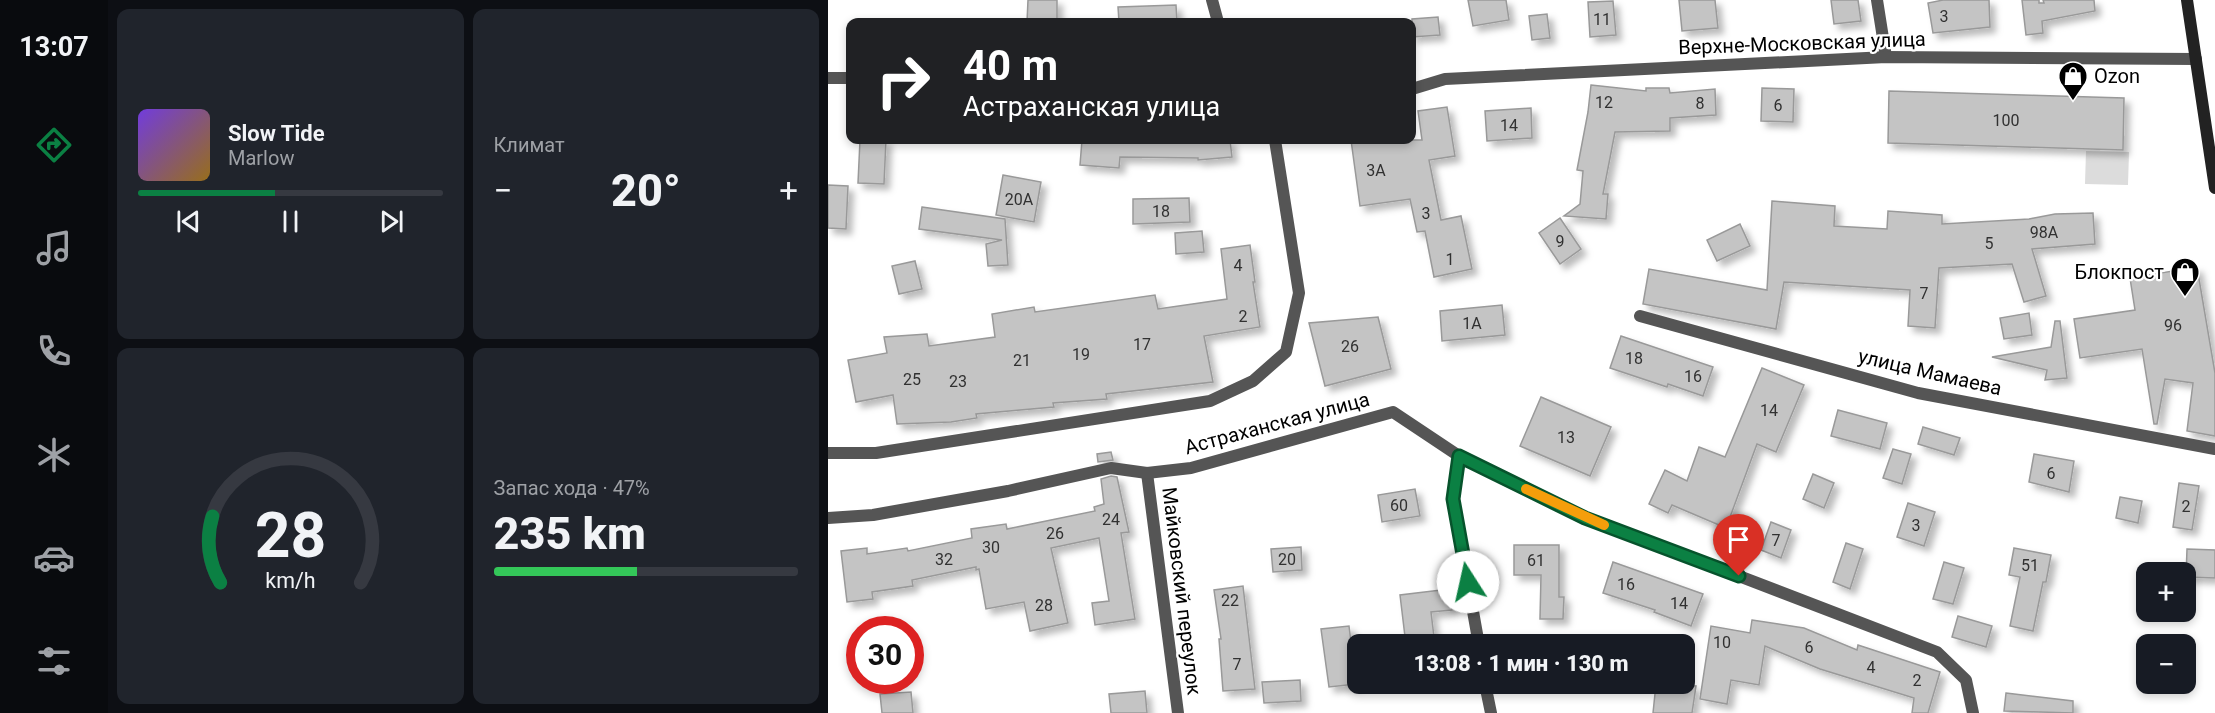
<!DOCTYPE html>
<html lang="ru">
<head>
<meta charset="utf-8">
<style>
  :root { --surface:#171b24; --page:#20242c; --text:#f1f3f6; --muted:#9ea1a6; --line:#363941; --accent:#0b8043 }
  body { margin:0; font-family:Roboto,sans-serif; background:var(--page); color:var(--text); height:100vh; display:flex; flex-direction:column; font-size:22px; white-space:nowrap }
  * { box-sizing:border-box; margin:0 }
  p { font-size:20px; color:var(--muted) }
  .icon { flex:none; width:33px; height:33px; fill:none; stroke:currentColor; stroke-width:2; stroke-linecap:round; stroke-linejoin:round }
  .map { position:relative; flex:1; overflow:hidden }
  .sheet { display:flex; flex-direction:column; gap:9px; padding:9px; background:#0d0f14; width:720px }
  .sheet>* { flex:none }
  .top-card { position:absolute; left:18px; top:18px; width:570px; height:126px; border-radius:12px; box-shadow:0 3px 9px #0003; background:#202124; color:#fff; overflow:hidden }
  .tools { position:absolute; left:1308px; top:562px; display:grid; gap:12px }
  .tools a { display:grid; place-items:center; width:60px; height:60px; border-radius:12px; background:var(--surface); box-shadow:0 3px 9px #0003; font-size:30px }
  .speed { position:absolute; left:18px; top:616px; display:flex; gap:12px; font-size:30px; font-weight:700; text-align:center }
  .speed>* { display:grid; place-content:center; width:78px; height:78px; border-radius:50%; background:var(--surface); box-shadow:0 3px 9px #0003; line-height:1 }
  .speed .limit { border:9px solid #d22; background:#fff; color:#111 }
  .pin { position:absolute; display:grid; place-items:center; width:51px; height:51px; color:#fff; margin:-62px -26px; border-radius:50% 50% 50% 0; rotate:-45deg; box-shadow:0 0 6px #0007 }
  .pin .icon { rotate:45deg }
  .me { position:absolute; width:66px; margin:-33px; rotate:350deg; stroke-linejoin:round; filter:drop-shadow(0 0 4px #0008) }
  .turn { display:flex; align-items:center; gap:21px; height:126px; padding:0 18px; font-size:27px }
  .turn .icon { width:78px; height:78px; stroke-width:2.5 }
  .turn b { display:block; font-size:42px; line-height:51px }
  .big { font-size:45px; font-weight:800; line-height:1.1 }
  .sheet .widget { flex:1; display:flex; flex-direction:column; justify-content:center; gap:9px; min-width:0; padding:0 21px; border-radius:12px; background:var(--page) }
  .sheet .dial { align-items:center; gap:0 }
  .dial svg { height:156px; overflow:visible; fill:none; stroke:var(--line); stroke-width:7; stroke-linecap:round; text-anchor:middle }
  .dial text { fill:var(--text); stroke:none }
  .song { display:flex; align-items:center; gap:18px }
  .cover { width:72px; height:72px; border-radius:9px; background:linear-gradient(135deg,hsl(260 70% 55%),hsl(40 70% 35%)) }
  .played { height:6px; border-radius:3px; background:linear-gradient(90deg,var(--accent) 45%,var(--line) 45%) }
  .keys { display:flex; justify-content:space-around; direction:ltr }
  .heat { display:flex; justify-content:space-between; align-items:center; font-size:33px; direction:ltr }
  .charge { height:9px; border-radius:4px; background:linear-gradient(90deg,#34c759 47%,var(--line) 0) }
  .sheet .tiles { flex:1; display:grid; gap:9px; grid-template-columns:repeat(2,1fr) }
  .trip { position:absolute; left:519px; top:634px; width:348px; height:60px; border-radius:12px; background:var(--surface); box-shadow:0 3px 9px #0003; font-weight:800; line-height:60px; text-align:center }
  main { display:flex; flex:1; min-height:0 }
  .tabs { display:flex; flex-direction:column; width:108px; justify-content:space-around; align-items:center; background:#090b0e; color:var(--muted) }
  .tabs .icon { width:42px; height:42px }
  .tabs .current { color:var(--accent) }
  .tabs b { font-size:27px; color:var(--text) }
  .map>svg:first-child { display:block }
  .green { fill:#dcdcdc }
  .building { fill:#c4c4c4; stroke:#999; stroke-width:1.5; filter:url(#shadow) }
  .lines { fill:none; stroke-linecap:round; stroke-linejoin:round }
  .street { stroke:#555; stroke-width:12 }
  .secondary { stroke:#222; stroke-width:12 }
  .route-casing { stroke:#07532c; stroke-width:15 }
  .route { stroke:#0b8043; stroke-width:10 }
  .slow { stroke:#f59e0b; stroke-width:10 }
  .labels { text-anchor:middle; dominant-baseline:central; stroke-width:4.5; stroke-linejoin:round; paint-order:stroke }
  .number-label { font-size:16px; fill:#313131 }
  .street-label { font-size:20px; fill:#000; stroke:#fff }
  .poi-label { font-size:20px; fill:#000; stroke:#fff; text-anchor:start }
</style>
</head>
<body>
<main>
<nav class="tabs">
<b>13:07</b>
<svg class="icon current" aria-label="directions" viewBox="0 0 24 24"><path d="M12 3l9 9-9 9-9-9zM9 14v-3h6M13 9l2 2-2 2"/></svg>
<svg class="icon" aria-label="music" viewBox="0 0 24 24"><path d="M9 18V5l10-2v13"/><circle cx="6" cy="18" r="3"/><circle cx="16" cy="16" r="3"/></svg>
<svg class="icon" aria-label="phone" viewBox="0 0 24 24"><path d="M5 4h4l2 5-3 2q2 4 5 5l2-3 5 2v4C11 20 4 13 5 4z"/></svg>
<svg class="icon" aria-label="climate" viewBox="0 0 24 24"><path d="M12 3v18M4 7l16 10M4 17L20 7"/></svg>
<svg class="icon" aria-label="car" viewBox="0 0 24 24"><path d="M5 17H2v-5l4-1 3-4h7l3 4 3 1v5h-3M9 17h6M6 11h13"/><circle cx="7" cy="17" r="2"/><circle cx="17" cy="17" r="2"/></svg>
<svg class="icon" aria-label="filters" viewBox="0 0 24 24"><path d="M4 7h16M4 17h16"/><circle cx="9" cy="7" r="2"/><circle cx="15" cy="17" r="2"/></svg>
</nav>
<section class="sheet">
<div class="tiles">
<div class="widget">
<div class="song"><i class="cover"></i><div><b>Slow Tide</b><p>Marlow</p></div></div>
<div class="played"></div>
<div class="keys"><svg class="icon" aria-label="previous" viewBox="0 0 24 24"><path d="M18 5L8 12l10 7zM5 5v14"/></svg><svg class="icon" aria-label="pause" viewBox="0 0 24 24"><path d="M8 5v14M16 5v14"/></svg><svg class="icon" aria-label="next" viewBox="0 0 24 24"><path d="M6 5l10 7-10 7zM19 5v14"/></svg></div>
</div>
<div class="widget"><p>Климат</p>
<div class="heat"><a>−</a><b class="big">20°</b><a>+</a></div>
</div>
<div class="widget dial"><svg viewBox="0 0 100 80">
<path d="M14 69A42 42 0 1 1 86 69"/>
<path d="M14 69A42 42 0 0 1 10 35" stroke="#0b8043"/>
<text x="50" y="56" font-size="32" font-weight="700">28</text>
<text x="50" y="72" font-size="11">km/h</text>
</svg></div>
<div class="widget"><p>Запас хода · 47%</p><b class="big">235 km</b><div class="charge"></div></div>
</div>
</section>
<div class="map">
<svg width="1387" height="713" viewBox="0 0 1387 713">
  <defs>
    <filter id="shadow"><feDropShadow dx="5.5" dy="5.5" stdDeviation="3" flood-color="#0004"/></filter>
  </defs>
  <rect width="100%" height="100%" fill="#fff"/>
  <polygon class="green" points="1258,151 1301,152 1300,185 1257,184"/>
  <g class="building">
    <polygon points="200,0 229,0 229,22 199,22"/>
    <polygon points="640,0 678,0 681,20 645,26"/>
    <polygon points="851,0 887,0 890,28 854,31"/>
    <polygon points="1003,0 1030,0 1033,21 1006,24"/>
    <polygon points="1115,0 1161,0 1162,27 1105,33 1100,3"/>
    <polygon points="1194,0 1211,0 1211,3 1216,3 1215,0 1266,0 1267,11 1214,21 1215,33 1198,35"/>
    <polygon points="785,1 788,35 762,37 760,2"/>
    <polygon points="348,5 349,22 291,22 290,7"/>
    <polygon points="719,14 722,38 704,40 701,16"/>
    <polygon points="610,17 612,35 584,37 584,19"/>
    <polygon points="763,85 818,91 818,88 841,88 842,93 887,89 888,115 842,118 842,131 787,132 775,194 780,194 778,219 736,216 752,204 755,171 749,170 760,112"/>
    <polygon points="934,88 966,89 965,122 933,121"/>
    <polygon points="1061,91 1296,98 1295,150 1060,143"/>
    <polygon points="619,107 627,156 601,160 613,220 633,216 644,269 606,277 597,231 589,232 582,199 532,206 523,140 594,140 590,111"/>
    <polygon points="703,108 704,138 659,141 657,111"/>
    <polygon points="32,140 58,140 56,184 30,183"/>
    <polygon points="254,140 402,140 404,157 370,160 370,158 292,157 291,168 252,165"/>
    <polygon points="175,175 213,182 206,222 168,215"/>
    <polygon points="0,185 20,186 18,229 0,228"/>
    <polygon points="361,198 362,222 305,224 305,199"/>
    <polygon points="944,201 1007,206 1006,226 1059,229 1060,211 1114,215 1114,224 1201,219 1227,214 1265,213 1267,244 1204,249 1218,296 1196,302 1184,264 1111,268 1107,328 1080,326 1082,290 956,282 948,329 815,304 821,269 939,290"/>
    <polygon points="94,207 177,219 180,265 160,266 158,244 174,240 91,229"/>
    <polygon points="732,218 753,249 732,264 711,233"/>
    <polygon points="912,224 922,246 889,261 879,240"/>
    <polygon points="374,231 376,252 348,254 347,233"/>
    <polygon points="422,245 427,282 425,282 432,327 376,336 385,382 278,394 279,399 225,403 226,407 148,414 149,418 123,422 69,424 65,395 28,402 20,360 59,353 56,337 99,334 101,346 167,337 164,314 206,307 207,312 327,295 330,309 399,299 393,249"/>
    <polygon points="87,261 94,289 71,294 64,266"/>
    <polygon points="1369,267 1387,373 1387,436 1359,431 1365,383 1337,379 1329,424 1326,424 1314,349 1252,358 1246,319 1307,310 1302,278"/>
    <polygon points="674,305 677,335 614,341 612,311"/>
    <polygon points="1201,313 1204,335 1176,339 1172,318"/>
    <polygon points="550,317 563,369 497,386 481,323"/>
    <polygon points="1227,321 1232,321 1239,378 1217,380 1219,370 1164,357 1223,347"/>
    <polygon points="793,336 885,367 875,396 840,384 839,387 782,368"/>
    <polygon points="934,368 976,385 948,452 929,444 898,528 844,505 840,513 821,504 837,470 859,481 871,447 897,457"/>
    <polygon points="713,397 783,427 762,476 692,446"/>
    <polygon points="1010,410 1059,423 1052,449 1003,436"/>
    <polygon points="1095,427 1132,438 1126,455 1090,444"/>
    <polygon points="1065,449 1083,454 1074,484 1055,478"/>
    <polygon points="283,452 285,460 270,462 269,454"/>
    <polygon points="1206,454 1246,461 1241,492 1201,482"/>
    <polygon points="985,474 1006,483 996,508 975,499"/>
    <polygon points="283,476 289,477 301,532 293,533 307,619 267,625 264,603 281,601 271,538 223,548 240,623 202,631 196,602 158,609 151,569 148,570 148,567 84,580 85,586 44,592 45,599 19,602 13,551 39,548 39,554 79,548 80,551 144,538 143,529 178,524 179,529 267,511 266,507 276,504 273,479"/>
    <polygon points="1351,483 1371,486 1364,530 1345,527"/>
    <polygon points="587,489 592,516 554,522 550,495"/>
    <polygon points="1292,497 1314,501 1310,523 1288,518"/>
    <polygon points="1080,503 1107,512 1096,546 1069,537"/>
    <polygon points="943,522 963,530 953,558 933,550"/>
    <polygon points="1018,543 1035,549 1022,589 1005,582"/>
    <polygon points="686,545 731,545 731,597 736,597 735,619 712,619 713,575 686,575"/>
    <polygon points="473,547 474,570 445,572 443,549"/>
    <polygon points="1186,548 1223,555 1218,582 1215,582 1205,631 1182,626 1192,577 1181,575"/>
    <polygon points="1359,549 1387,550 1387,578 1358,577"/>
    <polygon points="785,562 875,594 863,626 826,612 827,610 775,593"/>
    <polygon points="1116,562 1136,568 1125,604 1105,599"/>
    <polygon points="415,586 427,689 395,691 391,639 393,639 386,590"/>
    <polygon points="621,589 624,610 603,612 607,645 578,645 572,595"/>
    <polygon points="1130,616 1164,626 1158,647 1124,637"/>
    <polygon points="924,620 976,628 1029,650 1030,645 1112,672 1100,713 1084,713 1086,698 992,669 937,646 931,685 903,680 899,704 872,699 883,626 922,633"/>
    <polygon points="521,626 528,684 501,687 493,629"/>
    <polygon points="472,680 473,701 436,703 434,682"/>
    <polygon points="828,684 868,686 864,713 825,713"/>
    <polygon points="317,691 319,713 283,713 281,694"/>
    <polygon points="83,692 85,713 54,713 52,694"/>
    <polygon points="1178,693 1245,701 1245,713 1176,711"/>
  </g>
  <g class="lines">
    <g class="street">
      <polyline points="384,0 390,22"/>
      <polyline points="1049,0 1058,57"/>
      <polyline points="0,78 22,78"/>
      <polyline points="584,89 617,79 1058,57 1368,59"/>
      <polyline points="812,316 1090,393 1387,449"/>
      <polyline points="0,453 48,453 382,401 425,381 458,352 471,293 447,140"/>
      <polyline points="631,456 625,499 651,645"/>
      <polyline points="319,473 350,713"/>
      <polyline points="0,518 45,515 180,491 283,468 319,473 363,468 565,412 631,456 757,517 1109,652 1138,680 1145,713"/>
      <polyline points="657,684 663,713"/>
    </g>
    <polyline class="secondary" points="1359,0 1387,188"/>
  </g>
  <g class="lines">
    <g class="route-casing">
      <polyline id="route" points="640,582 625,499 631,456 757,518 911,576"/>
    </g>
    <use href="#route" class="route"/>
    <polyline class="slow" points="698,489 776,525"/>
  </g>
  <defs>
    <g id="shop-pin" transform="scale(1.5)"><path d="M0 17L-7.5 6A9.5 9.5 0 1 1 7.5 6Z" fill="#000" stroke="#fff"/><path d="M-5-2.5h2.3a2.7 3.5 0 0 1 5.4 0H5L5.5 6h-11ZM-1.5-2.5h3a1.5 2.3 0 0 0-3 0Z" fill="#fff"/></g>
  </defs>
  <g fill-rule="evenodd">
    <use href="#shop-pin" x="1245" y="76"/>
    <use href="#shop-pin" x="1357" y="272"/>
  </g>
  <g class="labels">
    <g class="number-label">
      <text x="1116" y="16">3</text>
      <text x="774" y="19">11</text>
      <text x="776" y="102">12</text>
      <text x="872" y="103">8</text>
      <text x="950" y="105">6</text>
      <text x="1178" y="120">100</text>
      <text x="681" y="125">14</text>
      <text x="548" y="170">3А</text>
      <text x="191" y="199">20А</text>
      <text x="333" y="211">18</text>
      <text x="598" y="213">3</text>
      <text x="1216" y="232">98А</text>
      <text x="732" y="241">9</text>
      <text x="1161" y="243">5</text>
      <text x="622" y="259">1</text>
      <text x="410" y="265">4</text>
      <text x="1096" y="293">7</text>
      <text x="415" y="316">2</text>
      <text x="644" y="323">1А</text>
      <text x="1345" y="325">96</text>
      <text x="314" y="344">17</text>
      <text x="522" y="346">26</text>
      <text x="253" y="354">19</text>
      <text x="806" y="358">18</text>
      <text x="194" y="360">21</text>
      <text x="865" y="376">16</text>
      <text x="84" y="379">25</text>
      <text x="130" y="381">23</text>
      <text x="941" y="410">14</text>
      <text x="738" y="437">13</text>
      <text x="1223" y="473">6</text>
      <text x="571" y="505">60</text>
      <text x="1358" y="506">2</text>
      <text x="283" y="519">24</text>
      <text x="1088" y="525">3</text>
      <text x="227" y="533">26</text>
      <text x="948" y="540">7</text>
      <text x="163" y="547">30</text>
      <text x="116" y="559">32</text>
      <text x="459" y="559">20</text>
      <text x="708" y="560">61</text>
      <text x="1202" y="565">51</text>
      <text x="798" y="584">16</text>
      <text x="402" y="600">22</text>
      <text x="851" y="603">14</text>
      <text x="216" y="605">28</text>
      <text x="894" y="642">10</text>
      <text x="981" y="647">6</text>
      <text x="409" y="664">7</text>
      <text x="1043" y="667">4</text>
      <text x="1089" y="680">2</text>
    </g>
    <g class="street-label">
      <text transform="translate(974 43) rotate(-2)">Верхне-Московская улица</text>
      <text transform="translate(1102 372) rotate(13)">улица Мамаева</text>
      <text transform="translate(449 423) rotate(-15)">Астраханская улица</text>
      <text transform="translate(354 591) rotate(83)">Майковский переулок</text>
    </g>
    <g class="poi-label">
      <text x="1266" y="76">Ozon</text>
      <text x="1336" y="272" text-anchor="end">Блокпост</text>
    </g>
  </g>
</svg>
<div class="tools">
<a>+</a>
<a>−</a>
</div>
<div class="speed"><div class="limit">30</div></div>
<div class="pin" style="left:911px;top:576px;background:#d93025"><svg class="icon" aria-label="arrive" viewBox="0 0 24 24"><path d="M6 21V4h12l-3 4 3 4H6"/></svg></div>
<svg class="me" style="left:640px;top:582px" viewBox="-20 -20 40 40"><circle r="19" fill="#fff"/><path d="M0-13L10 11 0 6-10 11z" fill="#0b8043"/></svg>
<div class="trip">13:08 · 1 мин · 130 m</div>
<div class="top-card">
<div class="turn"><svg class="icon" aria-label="right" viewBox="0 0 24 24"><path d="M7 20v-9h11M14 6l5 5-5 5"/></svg><div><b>40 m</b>Астраханская улица</div></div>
</div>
</div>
</main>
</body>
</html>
